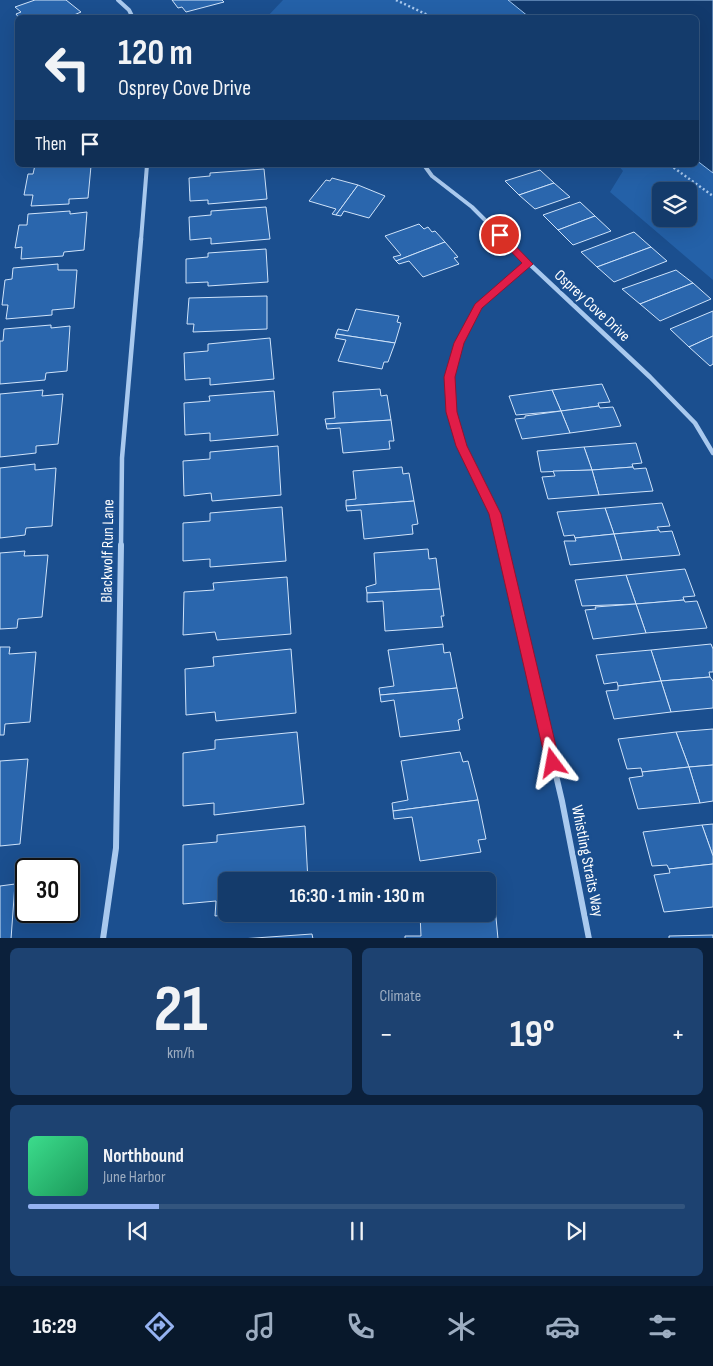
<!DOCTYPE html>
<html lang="en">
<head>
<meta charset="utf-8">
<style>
  :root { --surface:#143b6b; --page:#1d4271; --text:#f1f3f6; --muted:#9dadc1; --line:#33557e; --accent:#95b2f1 }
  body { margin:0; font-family:"Sofia Sans Condensed",sans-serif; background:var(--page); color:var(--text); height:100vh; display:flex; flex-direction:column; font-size:19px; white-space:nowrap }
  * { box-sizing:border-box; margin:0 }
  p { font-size:16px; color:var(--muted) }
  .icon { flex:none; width:28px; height:28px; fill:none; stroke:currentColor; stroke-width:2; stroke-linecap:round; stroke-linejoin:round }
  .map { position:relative; height:938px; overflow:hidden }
  .side { display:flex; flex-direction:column; gap:10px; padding:10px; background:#0b203b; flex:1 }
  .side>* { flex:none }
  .top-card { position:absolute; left:15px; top:15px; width:684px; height:152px; border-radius:8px; box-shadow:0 5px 20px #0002,0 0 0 1px var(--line); background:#143b6b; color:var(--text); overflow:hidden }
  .controls { position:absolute; left:652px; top:182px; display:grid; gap:10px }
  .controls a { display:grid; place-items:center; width:45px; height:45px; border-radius:8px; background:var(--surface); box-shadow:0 5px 20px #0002,0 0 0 1px var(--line); font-size:25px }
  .speed { position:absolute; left:15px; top:858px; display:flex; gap:10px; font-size:25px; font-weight:700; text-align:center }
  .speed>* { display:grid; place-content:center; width:65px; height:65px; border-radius:50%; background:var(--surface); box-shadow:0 5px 20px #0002,0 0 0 1px var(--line); line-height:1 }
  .speed .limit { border:2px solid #111; border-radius:8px; background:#fff; color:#111 }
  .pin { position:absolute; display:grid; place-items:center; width:42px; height:42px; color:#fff; margin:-21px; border:2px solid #fff; border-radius:50%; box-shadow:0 1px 5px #0007 }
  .me { position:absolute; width:55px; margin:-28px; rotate:347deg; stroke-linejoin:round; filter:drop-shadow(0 0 4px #0008) }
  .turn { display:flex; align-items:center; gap:18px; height:105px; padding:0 20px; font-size:22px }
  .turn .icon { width:65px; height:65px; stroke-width:2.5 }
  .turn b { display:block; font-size:35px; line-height:42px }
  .then { display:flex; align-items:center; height:48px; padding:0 20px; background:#0003; gap:10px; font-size:19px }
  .big { font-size:38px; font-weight:700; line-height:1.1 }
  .side .card { flex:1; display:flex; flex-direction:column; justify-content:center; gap:8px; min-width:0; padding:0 18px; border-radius:8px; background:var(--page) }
  .side .dial { align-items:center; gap:0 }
  .dial b { font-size:65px; line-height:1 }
  .song { display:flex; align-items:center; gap:15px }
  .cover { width:60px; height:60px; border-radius:8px; background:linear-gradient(135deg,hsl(150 70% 55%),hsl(150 70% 35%)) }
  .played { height:5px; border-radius:2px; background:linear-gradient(90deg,var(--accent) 20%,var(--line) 20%) }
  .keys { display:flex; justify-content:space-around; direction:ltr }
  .heat { display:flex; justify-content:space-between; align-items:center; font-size:28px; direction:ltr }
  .side .tiles { flex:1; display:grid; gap:10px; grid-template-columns:1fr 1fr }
  .card:last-child { grid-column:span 2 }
  .trip { position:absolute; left:218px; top:872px; width:278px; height:50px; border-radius:8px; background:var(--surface); box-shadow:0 5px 20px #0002,0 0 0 1px var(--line); font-weight:700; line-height:50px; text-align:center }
  .tabs { display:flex; height:80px; justify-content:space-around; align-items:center; background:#08182b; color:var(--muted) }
  .tabs .icon { width:35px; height:35px }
  .tabs .on { color:var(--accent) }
  .tabs b { font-size:22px; color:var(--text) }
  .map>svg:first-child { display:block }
  .green { fill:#2461a8; fill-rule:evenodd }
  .water { fill:#123a6d; stroke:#9cc4f0 }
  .building { fill:#2a66ad; stroke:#cfe3fa }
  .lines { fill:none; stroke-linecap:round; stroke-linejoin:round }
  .path { stroke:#a9c9ee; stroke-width:2.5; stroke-dasharray:2 2.5; stroke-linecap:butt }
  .minor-far2 { stroke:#a9c9ee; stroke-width:4 }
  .minor-far1 { stroke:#a9c9ee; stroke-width:4.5 }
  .minor { stroke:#a9c9ee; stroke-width:6 }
  .route { fill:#e11d48; stroke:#92132f }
  .labels { text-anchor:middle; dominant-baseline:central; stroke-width:5; stroke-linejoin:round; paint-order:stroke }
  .street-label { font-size:16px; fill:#fff; stroke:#1b4f8f }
</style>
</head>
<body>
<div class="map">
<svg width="713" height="939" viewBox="0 0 713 939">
  <rect width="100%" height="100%" fill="#1b4f8f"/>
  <g class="green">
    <polygon points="283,0 640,0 665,18 266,18"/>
    <path d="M696 39 713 50V280L610 192 623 171 618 165H696ZM661 191H689V219H661Z"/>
  </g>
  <polygon class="water" points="508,0 713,0 713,173 696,160 696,18 529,17"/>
  <g class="building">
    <polygon points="35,0 66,0 81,12 67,18 19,18 16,14 21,12 15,7"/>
    <polygon points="172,0 222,0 224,2 186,12 182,7 178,8"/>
    <polygon points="35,165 91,166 88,198 69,199 69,204 31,206 33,195 24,195 28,174 33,174"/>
    <polygon points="264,169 267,199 208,204 208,200 190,201 189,178 210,176 210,173"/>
    <polygon points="540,170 554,183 519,195 505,181"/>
    <polygon points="332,178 358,185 336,215 332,214 336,209 309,201 326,180 330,181"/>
    <polygon points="554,183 570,197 535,209 519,195"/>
    <polygon points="358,185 385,196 369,218 344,211 341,216 336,215"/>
    <polygon points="580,202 595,216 558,230 543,215"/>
    <polygon points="266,207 270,239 211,244 211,238 190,240 189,217 211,215 211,211"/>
    <polygon points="70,211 70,214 87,212 84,250 64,252 63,256 21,259 22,247 15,248 19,225 27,225 28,214"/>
    <polygon points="595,216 611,231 573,245 558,230"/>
    <polygon points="419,224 424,229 428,227 432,232 435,231 445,242 396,261 393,257 401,255 385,236"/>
    <polygon points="634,232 651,247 597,267 581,252"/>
    <polygon points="445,242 458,257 454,258 459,264 423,277 409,261 399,264 396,261"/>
    <polygon points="651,247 667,261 614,282 597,267"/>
    <polygon points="266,249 268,282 208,286 208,282 186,283 186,259 208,257 208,253"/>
    <polygon points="58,264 58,270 77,270 74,308 52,310 52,315 6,319 8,305 2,305 5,280 12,279 13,268"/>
    <polygon points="676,270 693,283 640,304 622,289"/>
    <polygon points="693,283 711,299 660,321 640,304"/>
    <polygon points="267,296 267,329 193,332 194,324 187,324 189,298"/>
    <polygon points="356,309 399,316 397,322 401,323 395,343 336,334 338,329 348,331"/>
    <polygon points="713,311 713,336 689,347 670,329"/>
    <polygon points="51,325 51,328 70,326 67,371 46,373 45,380 0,384 0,341 3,341 4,329"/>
    <polygon points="336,334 395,343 388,362 384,362 382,369 338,361 346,340 335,338"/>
    <polygon points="713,336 713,364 710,366 689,347"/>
    <polygon points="270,338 274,379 210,385 210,378 185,380 184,353 208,351 208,344"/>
    <polygon points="602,384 610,402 598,403 599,406 561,411 552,390"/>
    <polygon points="380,389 381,396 387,395 391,420 326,424 325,419 335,418 333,392"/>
    <polygon points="43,390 42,396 63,394 58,444 36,446 36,453 0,457 0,394"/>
    <polygon points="552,390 561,411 516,415 509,396"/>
    <polygon points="274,391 278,435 210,441 210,433 185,435 184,403 210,401 209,396"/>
    <polygon points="599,406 600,408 613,407 621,426 570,433 561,411"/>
    <polygon points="561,411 570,433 522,439 515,419 525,418 525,416"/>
    <polygon points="391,420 394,441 389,441 390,449 343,453 340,428 327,429 326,424"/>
    <polygon points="636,443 642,463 632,464 633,467 592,470 584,447"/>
    <polygon points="278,446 281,495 212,501 211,493 184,496 183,461 210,459 210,452"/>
    <polygon points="584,447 592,470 541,472 537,451"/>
    <polygon points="35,464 35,470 56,468 52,526 26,528 25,535 0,538 0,468"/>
    <polygon points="402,467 403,474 409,473 414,501 346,506 346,500 356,499 353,471"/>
    <polygon points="633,467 634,469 646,468 653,491 599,495 592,470"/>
    <polygon points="592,470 599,495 548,499 542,477 555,476 553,471"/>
    <polygon points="414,501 418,524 412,525 413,534 364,539 361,510 347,511 346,506"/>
    <polygon points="662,503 670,526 657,527 659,530 614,534 605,508"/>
    <polygon points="282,507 286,561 210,567 210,559 183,561 183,523 210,521 210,513"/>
    <polygon points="605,508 614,534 575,538 574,535 564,536 557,512"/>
    <polygon points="659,530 660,532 672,531 680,555 622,560 614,534"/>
    <polygon points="614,534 622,560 570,565 564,541 576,541 575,538"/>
    <polygon points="428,549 429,559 436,558 440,589 367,593 366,587 376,584 374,553"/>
    <polygon points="25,551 24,556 48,555 42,617 18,619 17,628 0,629 0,553"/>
    <polygon points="685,569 695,596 683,597 684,600 636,604 626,575"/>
    <polygon points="626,575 636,604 582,606 575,580"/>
    <polygon points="287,577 291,634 217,640 215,632 183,635 184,592 214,590 213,583"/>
    <polygon points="440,589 444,616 441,616 443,627 385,631 383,601 367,602 367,593"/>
    <polygon points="684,600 685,602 697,601 707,628 646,633 636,604"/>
    <polygon points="636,604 646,633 593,639 585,610 596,609 595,607"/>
    <polygon points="443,644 444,653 450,652 457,688 380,695 379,688 394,686 388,650"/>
    <polygon points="711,644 713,649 713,672 709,672 710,677 661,681 651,650"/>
    <polygon points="0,647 10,647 9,654 36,652 30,722 5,724 4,735 0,735"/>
    <polygon points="291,649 296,713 216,721 215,712 186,715 185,669 214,666 213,657"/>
    <polygon points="651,650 661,681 618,686 617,682 604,684 596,655"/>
    <polygon points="710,677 713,681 713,708 671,712 661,681"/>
    <polygon points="661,681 671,712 614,719 606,691 618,690 618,686"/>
    <polygon points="457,688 463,718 458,720 460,730 400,737 394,700 381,702 380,695"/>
    <polygon points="713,729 713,765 689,767 676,732"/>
    <polygon points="297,732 304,804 214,815 214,803 183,806 183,753 215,749 215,740"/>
    <polygon points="676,732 689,767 642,772 641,768 627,769 618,739"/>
    <polygon points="460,752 463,762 468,761 478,800 393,811 392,803 408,800 401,761"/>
    <polygon points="28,759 20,844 0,846 0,761"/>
    <polygon points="713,765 713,801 700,803 689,767"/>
    <polygon points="689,767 700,803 638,809 629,778 643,776 642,772"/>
    <polygon points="478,800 486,839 478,840 481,852 420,861 412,817 394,819 393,811"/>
    <polygon points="713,824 713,856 702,825"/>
    <polygon points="702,825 713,856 713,864 669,869 667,865 652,866 643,832"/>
    <polygon points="305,826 308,881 226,881 226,914 234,914 215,916 216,901 183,904 183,845 217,842 217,835"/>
    <polygon points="713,864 713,907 664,912 654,875 670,873 669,869"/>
    <polygon points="15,884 11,939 0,939 0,886"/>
    <polygon points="494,896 498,939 405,939 405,936 421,936 420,914 486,914 486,897"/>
    <polygon points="312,934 313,939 241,939"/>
    <polygon points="713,935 713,939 669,939 669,936"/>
  </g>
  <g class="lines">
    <g class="path">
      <polyline points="396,0 434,18"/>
      <polyline points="670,165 713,196"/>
    </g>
    <g class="minor-far2">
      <polyline points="118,0 129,10 133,18"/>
      <polyline points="424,165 432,176 472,207 505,240"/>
      <polyline points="141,240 147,165"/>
    </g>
    <g class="minor-far1">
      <polyline points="503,239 650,377 695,423 713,453"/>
      <polyline points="121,547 122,458 141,239"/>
      <polyline points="503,547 495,514 462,445 452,412 449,377 459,343 478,306 528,264"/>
    </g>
    <g class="minor">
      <polyline points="502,545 562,801 589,939"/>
      <polyline points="103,939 116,848 121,545"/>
    </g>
  </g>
  <polygon class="route" points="500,232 503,233 533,264 482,308 464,343 455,377 457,412 467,446 501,514 560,763 558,768 553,770 548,768 546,763 489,514 456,446 446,412 444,377 454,343 475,304 522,263 497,237 497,233"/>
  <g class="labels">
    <g class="street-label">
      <text transform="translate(592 306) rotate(43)">Osprey Cove Drive</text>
      <text transform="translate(108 551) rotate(-89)">Blackwolf Run Lane</text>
      <text transform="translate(587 861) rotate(79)">Whistling Straits Way</text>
    </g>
  </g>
</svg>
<div class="controls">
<a><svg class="icon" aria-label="layers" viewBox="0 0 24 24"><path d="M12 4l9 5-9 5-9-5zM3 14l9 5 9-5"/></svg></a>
</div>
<div class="speed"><div class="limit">30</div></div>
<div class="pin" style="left:500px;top:235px;background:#d93025"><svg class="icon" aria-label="arrive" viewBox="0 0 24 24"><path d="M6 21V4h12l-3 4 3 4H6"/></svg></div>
<svg class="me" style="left:553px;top:763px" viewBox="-20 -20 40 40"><path d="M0-17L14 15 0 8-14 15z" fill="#e11d48" stroke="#fff" stroke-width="4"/></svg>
<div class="trip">16:30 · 1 min · 130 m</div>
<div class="top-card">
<div class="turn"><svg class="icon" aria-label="left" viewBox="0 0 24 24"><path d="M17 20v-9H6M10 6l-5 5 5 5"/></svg><div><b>120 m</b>Osprey Cove Drive</div></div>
<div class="then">Then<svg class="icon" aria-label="arrive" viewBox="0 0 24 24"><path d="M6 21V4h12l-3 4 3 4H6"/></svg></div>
</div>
</div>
<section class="side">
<div class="tiles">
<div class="card dial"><b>21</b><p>km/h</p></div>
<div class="card"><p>Climate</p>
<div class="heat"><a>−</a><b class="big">19°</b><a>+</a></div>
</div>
<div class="card">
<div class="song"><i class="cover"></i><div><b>Northbound</b><p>June Harbor</p></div></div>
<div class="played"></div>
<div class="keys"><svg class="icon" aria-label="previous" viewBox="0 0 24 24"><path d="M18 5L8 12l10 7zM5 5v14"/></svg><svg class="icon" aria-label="pause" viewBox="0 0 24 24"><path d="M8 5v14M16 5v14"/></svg><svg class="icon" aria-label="next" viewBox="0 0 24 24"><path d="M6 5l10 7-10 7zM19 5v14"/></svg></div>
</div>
</div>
</section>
<nav class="tabs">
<b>16:29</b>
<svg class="icon on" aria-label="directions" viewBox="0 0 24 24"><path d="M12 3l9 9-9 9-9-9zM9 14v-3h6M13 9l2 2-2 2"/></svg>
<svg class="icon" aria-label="music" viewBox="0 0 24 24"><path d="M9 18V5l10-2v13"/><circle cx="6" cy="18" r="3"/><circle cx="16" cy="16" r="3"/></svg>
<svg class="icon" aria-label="phone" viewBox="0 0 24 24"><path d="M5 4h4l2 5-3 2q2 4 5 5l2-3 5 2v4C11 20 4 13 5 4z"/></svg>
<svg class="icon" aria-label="climate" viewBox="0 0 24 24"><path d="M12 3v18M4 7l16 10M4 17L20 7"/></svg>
<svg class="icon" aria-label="car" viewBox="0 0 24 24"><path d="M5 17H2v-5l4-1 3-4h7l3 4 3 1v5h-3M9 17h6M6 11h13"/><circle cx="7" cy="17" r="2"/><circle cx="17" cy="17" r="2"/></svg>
<svg class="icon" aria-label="filters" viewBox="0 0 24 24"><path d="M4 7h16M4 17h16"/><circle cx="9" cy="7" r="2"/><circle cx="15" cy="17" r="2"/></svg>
</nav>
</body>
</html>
